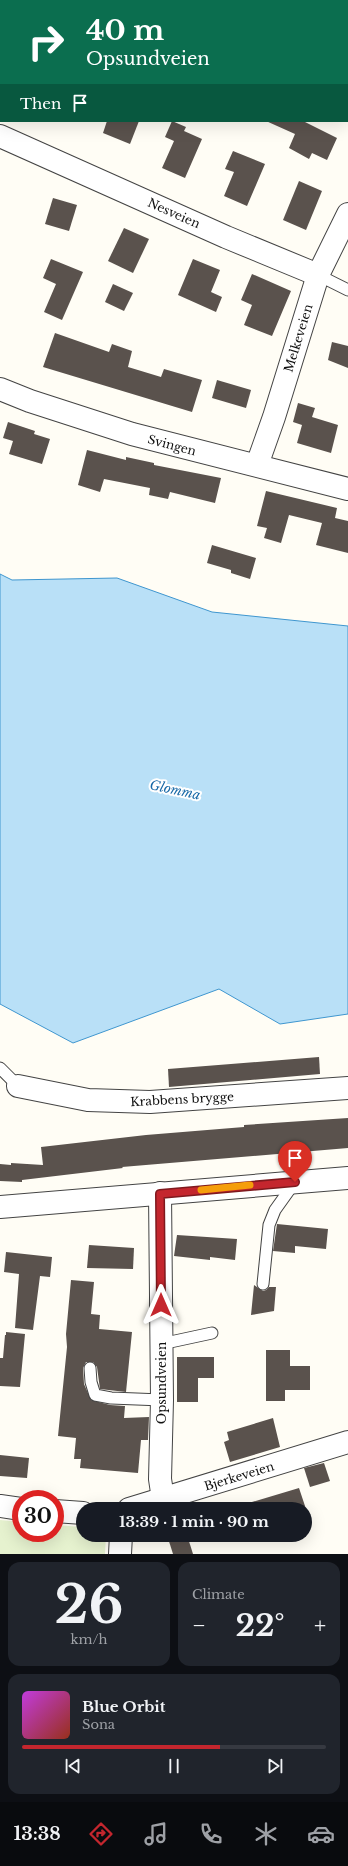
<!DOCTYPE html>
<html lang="en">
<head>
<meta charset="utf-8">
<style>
  :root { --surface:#171b24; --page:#20242c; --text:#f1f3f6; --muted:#9ea1a6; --line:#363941; --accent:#c4262e }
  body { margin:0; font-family:"Libre Baskerville",serif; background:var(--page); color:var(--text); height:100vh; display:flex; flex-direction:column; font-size:15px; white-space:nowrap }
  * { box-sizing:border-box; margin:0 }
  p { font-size:13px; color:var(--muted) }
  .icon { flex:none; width:22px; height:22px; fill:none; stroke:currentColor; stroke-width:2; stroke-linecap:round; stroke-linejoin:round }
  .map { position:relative; height:1554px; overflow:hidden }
  .sheet { display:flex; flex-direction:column; gap:8px; padding:8px; background:#0d0f14; flex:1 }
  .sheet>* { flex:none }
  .top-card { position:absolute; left:0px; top:0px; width:348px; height:122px; box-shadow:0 4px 16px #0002; background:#0b6e4f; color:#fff; overflow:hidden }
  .speed { position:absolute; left:12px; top:1490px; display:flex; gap:8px; font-size:20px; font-weight:700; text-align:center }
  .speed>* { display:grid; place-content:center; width:52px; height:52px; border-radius:50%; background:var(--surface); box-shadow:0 4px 16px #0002; line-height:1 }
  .speed .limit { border:6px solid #d22; background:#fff; color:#111 }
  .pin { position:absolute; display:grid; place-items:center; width:34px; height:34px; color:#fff; margin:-41px -17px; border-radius:50% 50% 50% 0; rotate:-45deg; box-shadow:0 0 4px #0007 }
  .pin .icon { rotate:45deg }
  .me { position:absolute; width:44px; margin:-22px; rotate:0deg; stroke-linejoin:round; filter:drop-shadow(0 0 3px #0008) }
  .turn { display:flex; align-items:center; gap:14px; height:84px; padding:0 20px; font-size:18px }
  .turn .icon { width:52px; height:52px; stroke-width:2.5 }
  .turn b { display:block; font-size:28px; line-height:34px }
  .then { display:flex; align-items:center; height:38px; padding:0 20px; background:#0003; gap:8px; font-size:15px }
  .big { font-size:30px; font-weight:700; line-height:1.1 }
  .sheet .card { flex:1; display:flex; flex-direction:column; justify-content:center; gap:6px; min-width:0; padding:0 14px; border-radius:12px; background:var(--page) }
  .sheet .dial { align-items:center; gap:0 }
  .dial b { font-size:52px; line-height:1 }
  .song { display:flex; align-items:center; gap:12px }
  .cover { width:48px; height:48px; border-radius:6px; background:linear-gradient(135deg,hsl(290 70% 55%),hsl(10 70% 35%)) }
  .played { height:4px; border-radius:2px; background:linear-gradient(90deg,var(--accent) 65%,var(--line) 65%) }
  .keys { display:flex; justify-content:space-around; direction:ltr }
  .heat { display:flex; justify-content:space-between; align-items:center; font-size:22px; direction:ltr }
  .sheet .tiles { flex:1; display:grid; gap:8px; grid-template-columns:1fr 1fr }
  .card:last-child { grid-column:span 2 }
  .trip { position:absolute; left:76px; top:1502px; width:236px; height:40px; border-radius:20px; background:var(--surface); box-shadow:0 4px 16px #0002; font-weight:700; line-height:40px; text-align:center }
  .tab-bar { display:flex; height:64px; justify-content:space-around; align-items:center; background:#090b0e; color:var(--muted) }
  .tab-bar .icon { width:28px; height:28px }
  .tab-bar .selected { color:var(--accent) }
  .tab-bar b { font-size:18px; color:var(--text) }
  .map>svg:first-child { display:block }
  .pitch { fill:#e6f2cf }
  .water { fill:#b9e0f7; stroke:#3f96cf }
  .building { fill:#5a524d }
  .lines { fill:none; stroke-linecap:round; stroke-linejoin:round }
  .lane-casing { stroke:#444; stroke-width:13 }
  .street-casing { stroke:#444; stroke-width:24 }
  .lane { stroke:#fff; stroke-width:11 }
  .street { stroke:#fff; stroke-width:22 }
  .route-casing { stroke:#7f191e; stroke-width:10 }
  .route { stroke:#c4262e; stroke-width:7 }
  .slow { stroke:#f59e0b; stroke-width:7 }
  .labels { text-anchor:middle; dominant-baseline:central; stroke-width:4; stroke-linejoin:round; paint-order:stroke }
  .street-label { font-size:12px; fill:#111; stroke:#fff }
  .water-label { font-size:13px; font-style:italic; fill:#1768a6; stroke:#fff }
</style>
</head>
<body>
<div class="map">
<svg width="348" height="1554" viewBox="0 0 348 1554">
  <rect width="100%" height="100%" fill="#fffdf5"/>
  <polygon class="pitch" points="0,1520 21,1522 21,1533 55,1533 55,1525 83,1527 83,1535 106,1535 105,1554 0,1554"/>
  <polygon class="water" points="0,574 12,580 117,578 212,612 348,626 348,1014 280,1024 219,989 73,1043 0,1004"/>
  <g class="building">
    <polygon points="107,121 139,121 130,144 103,133"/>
    <polygon points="172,121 186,127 184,131 202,139 185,178 162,168 174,141 165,137"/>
    <polygon points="266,121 303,121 337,138 327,160 312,153 309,159 289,148 295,134"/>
    <polygon points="233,151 265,164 247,206 224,196 234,172 225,169"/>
    <polygon points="299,181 322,191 306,230 283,220"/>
    <polygon points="53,198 77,205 69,231 45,224"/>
    <polygon points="124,228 149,239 133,273 108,261"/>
    <polygon points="51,259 83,272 62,320 44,312 56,284 43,278"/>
    <polygon points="193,259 220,270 211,292 222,297 216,312 178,295"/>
    <polygon points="252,274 291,291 272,336 244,325 252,305 241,300"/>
    <polygon points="113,284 133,293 124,311 105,302"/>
    <polygon points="55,333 109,352 112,344 132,351 128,367 161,377 164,369 202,380 192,412 43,367"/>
    <polygon points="332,342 348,346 348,368 328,360"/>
    <polygon points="217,380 251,390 246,408 212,398"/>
    <polygon points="298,403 315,408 312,417 338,425 331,453 297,443 302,425 293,422"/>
    <polygon points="8,422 35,431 34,434 50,439 42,464 9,454 13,441 3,438"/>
    <polygon points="87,450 126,460 126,457 154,463 154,465 221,478 215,503 170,492 168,499 149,495 150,488 104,479 100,492 78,485"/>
    <polygon points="266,491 337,508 335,518 348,521 348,553 316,545 322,523 289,515 281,543 264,538 267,528 257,526"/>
    <polygon points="212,545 256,558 250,579 231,573 231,570 207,563"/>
    <polygon points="319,1057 320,1074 169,1087 168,1069"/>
    <polygon points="348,1118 348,1148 122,1167 123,1168 22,1180 22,1182 0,1181 0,1164 11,1165 11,1163 43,1165 41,1147 146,1135 244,1127 244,1125"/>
    <polygon points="277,1224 328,1229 326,1249 295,1246 295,1253 273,1251"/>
    <polygon points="177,1235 237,1239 235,1260 210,1257 210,1260 174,1256"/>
    <polygon points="89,1245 134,1248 133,1269 87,1268"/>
    <polygon points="6,1252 52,1257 50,1277 40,1276 33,1330 15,1328 19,1274 4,1272"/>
    <polygon points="71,1280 94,1282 91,1314 100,1315 99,1329 132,1332 126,1392 100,1389 97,1367 93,1362 86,1362 83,1368 84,1384 91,1400 110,1405 125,1406 124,1418 149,1417 148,1440 141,1440 138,1473 80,1468 81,1459 74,1459 76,1438 58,1436 67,1347 66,1334"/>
    <polygon points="254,1285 263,1291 266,1290 269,1287 276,1287 274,1311 251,1315"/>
    <polygon points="6,1332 25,1334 20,1387 0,1386 0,1358 3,1358 5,1335 6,1335"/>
    <polygon points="266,1350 290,1350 290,1366 310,1366 310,1390 285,1390 285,1401 266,1401"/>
    <polygon points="177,1357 214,1357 214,1378 198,1378 198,1402 177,1402"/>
    <polygon points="273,1418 280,1447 230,1462 224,1442 229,1440 227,1432"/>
    <polygon points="0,1455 29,1458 27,1478 0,1476"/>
    <polygon points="324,1463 330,1481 310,1487 304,1468"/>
    <polygon points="299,1488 306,1509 242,1509 242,1505"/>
    <polygon points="167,1535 187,1535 193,1554 173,1554"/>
  </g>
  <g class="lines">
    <g class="lane-casing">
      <g id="lane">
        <polyline points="318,275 348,290"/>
        <polyline points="0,1068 18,1086"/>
        <polyline points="263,1284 269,1225 275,1210 295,1182"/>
        <polyline points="161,1344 212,1333"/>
        <polyline points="90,1368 91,1382 95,1395 111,1398 162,1400"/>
      </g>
    </g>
    <g class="street-casing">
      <g id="street">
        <polyline points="244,0 245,1"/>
        <polyline points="347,68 348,69"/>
        <polyline points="0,136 226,237 318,275"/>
        <polyline points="0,389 30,401 132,434 348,489"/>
        <polyline points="257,465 274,417 318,275 348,214"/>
        <polyline points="18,1086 88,1100 150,1102 348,1088"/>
        <polyline points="160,1193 162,1400 160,1479 163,1499"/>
        <polyline points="0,1207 348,1178"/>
        <polyline points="0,1506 21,1509"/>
        <polyline points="129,1509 348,1442"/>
        <polyline points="55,1511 83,1513"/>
        <polyline points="120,1554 121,1535"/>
      </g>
    </g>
    <use href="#lane" class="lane"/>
    <use href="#street" class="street"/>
  </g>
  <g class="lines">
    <g class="route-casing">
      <polyline id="route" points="161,1305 160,1194 295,1182"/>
    </g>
    <use href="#route" class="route"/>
    <polyline class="slow" points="201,1190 250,1185"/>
  </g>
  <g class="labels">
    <g class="street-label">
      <text transform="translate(174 213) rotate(24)">Nesveien</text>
      <text transform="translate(298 338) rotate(-73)">Melkeveien</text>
      <text transform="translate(172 445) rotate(15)">Svingen</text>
      <text transform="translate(182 1099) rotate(-3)">Krabbens brygge</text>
      <text transform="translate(161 1383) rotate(-90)">Opsundveien</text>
      <text transform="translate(239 1476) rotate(-17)">Bjerkeveien</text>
    </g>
    <g class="water-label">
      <text transform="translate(175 790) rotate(12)">Glomma</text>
    </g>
  </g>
</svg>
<div class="speed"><div class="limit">30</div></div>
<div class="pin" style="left:295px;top:1182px;background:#d93025"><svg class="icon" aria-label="arrive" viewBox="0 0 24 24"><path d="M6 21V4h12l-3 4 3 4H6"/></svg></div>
<svg class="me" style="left:161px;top:1305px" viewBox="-20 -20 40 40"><path d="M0-17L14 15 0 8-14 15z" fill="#c4262e" stroke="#fff" stroke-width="4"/></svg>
<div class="trip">13:39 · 1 min · 90 m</div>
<div class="top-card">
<div class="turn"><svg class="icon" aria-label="right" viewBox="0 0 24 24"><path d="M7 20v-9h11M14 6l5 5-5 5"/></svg><div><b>40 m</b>Opsundveien</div></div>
<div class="then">Then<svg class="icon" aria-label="arrive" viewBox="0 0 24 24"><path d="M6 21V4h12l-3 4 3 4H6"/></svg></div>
</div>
</div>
<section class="sheet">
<div class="tiles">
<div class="card dial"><b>26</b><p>km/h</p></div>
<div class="card"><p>Climate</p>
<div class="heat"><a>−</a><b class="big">22°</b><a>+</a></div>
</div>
<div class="card">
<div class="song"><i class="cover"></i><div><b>Blue Orbit</b><p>Sona</p></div></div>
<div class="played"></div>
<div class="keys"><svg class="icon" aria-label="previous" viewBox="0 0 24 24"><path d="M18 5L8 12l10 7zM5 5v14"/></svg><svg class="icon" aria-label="pause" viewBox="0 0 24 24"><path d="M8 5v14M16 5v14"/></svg><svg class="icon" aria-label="next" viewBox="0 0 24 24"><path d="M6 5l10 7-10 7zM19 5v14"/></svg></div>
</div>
</div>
</section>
<nav class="tab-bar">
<b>13:38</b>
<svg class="icon selected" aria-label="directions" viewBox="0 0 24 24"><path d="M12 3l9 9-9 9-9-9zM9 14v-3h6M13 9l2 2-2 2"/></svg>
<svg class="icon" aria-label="music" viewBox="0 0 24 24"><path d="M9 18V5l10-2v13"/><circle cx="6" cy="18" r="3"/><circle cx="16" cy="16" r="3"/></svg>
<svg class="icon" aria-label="phone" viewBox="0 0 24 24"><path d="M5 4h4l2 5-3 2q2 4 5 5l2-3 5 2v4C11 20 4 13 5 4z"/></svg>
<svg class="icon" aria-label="climate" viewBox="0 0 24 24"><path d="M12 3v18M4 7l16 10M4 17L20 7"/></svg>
<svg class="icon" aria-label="car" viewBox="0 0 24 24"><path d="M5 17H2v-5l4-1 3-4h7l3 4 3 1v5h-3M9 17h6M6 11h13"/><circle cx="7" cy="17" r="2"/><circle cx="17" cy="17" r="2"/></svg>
</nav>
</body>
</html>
